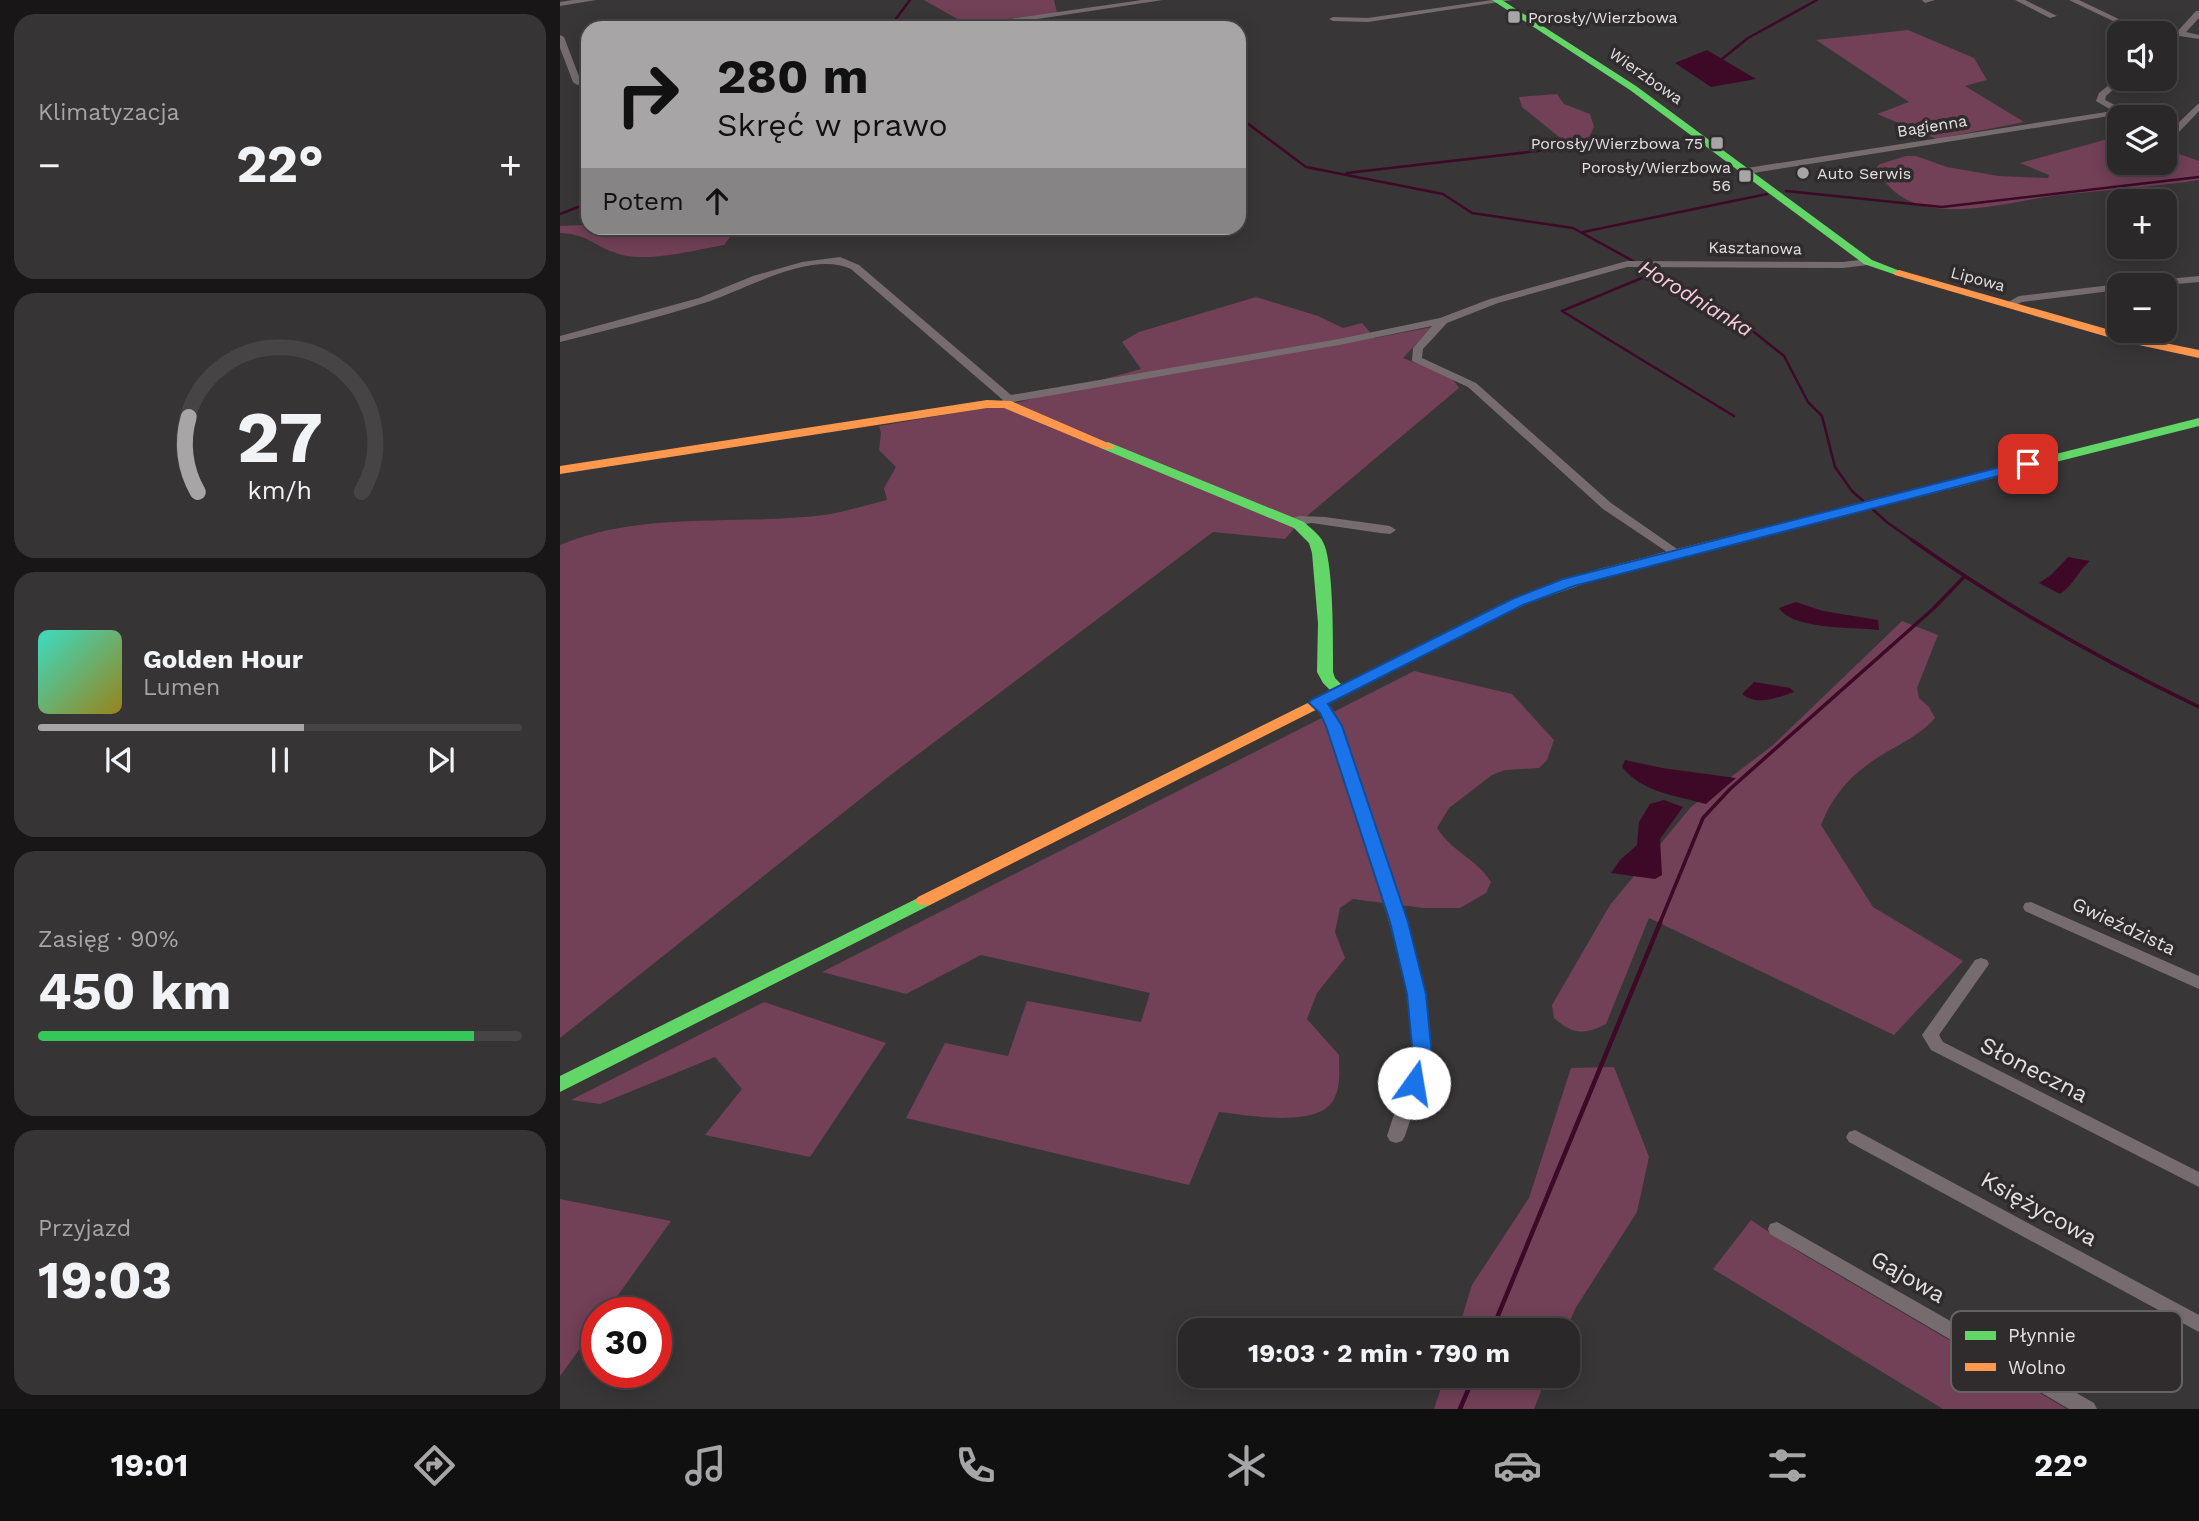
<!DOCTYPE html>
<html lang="pl">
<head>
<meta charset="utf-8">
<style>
  :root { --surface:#2b2829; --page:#373435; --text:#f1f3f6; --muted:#a6a6a8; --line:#474446; --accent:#a8a5a6 }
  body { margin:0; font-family:"Work Sans",sans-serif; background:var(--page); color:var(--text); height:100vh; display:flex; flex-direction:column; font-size:26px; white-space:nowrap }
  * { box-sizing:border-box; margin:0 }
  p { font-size:23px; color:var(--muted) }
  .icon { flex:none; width:38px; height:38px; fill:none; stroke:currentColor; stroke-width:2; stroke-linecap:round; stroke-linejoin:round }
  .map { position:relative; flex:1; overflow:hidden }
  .details { display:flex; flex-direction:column; gap:14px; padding:14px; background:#181617; width:560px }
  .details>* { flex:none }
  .hud { position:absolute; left:21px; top:21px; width:665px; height:214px; border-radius:21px; box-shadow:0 4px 18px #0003,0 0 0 2px var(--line); background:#a8a5a6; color:#111; overflow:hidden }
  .tools { position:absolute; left:1547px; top:21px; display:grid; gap:14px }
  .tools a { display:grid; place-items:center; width:70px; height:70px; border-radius:14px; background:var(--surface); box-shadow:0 4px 18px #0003,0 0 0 2px var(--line); font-size:35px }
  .speed { position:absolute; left:21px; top:1297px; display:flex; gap:14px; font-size:35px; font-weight:700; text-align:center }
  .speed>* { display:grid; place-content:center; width:91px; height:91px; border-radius:50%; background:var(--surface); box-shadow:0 4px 18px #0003,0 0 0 2px var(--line); line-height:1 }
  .speed .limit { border:10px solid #d22; background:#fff; color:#111 }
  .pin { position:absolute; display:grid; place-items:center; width:60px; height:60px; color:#fff; margin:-30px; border-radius:14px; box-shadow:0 4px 10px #0006 }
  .me { position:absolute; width:77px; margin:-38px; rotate:13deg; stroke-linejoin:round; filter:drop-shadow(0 0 5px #0008) }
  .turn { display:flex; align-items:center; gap:24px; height:147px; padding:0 21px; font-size:32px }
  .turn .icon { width:91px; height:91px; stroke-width:2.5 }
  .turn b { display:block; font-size:49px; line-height:60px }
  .then { display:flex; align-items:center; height:66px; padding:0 21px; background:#0003; gap:14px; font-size:26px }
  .big { font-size:52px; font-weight:700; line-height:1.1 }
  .details .tile { flex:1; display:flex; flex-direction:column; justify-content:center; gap:10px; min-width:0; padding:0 24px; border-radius:21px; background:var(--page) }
  .details .dial { align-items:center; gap:0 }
  .dial svg { height:182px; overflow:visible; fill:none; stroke:var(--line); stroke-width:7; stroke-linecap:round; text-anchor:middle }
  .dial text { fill:var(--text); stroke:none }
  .song { display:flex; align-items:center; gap:21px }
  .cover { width:84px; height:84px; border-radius:10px; background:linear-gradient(135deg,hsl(170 70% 55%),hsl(50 70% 35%)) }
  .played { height:7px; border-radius:4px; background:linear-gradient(90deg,var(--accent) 55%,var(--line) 55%) }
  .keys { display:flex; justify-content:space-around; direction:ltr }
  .heat { display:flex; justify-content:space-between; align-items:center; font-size:38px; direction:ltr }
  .charge { height:10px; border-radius:5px; background:linear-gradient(90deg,#34c759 90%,var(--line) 0) }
  .trip { position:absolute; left:618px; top:1318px; width:402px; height:70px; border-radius:21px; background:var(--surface); box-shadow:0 4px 18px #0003,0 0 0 2px var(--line); font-weight:700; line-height:70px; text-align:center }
  .tabs { display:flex; height:112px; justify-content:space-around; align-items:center; background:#111010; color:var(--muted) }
  .tabs .icon { width:49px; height:49px }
  .tabs .active { color:var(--accent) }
  .tabs b { font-size:32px; color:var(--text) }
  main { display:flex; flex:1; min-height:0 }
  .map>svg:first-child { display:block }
  .green { fill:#724057 }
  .water { fill:#3e0927 }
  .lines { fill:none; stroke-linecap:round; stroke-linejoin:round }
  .stream-far2 { stroke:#3e0927; stroke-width:2.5 }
  .stream-far1 { stroke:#3e0927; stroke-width:3.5 }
  .stream { stroke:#3e0927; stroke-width:4.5 }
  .street { fill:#766c70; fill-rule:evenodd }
  .fast { fill:#63d668; fill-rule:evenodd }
  .slow { fill:#ff974d; fill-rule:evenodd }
  .route { fill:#1a73e8; stroke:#114b97; stroke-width:2 }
  .poi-dot { fill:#a8a5a6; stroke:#302b2d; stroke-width:2.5 }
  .labels { text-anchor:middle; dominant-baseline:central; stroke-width:7; stroke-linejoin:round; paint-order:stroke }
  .far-poi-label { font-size:16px; fill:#e4e1e2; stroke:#302b2d; text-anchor:start }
  .far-street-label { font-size:16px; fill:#e4e1e2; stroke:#302b2d }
  .street-label { font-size:19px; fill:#e4e1e2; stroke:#302b2d }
  .water-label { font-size:21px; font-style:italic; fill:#facbde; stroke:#302b2d }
  .near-street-label { font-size:23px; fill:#e4e1e2; stroke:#302b2d }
  .key { fill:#302b2d; stroke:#666263; stroke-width:2 }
  .key-label { font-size:19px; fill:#e4e1e2 }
</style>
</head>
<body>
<main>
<section class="details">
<div class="tile"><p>Klimatyzacja</p>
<div class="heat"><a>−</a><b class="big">22°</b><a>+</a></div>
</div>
<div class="tile dial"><svg viewBox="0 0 100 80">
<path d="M14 69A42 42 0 1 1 86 69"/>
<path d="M14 69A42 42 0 0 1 10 36" stroke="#a8a5a6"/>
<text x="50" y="56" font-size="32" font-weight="700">27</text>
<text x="50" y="72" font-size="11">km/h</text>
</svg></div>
<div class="tile">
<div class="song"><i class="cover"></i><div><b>Golden Hour</b><p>Lumen</p></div></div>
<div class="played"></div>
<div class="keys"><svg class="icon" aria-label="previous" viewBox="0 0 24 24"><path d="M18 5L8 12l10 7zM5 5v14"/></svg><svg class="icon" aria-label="pause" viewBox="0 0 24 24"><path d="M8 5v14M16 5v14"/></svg><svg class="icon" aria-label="next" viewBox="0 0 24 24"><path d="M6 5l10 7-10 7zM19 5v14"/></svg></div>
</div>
<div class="tile"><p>Zasięg · 90%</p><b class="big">450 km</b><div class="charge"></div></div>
<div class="tile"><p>Przyjazd</p><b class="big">19:03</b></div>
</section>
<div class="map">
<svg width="1639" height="1409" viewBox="0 0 1639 1409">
  <rect width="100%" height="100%" fill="#393637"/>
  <g class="green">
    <polygon points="364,0 494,0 497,13 406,24"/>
    <polygon points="1348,30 1414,58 1427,80 1405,86 1464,122 1377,139 1317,114 1349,102 1256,40"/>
    <polygon points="997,94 1004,104 1030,114 1034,127 1029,137 1012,144 1004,141 962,107 959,97"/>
    <path d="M1559 136V163H1605V149L1639 161V180C1593 187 1546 190 1499 195 1446 201 1346 236 1317 167L1320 164 1346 156H1356L1387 167 1438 176 1488 178 1489 175 1460 163Z"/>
    <path d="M28 225V228H50L69 235 125 228H226L173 233 164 245C134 250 84 264 56 253 32 245 28 234 0 233V226Z"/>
    <path d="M696 297 758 316 783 328 802 323 815 338 872 327 843 358 891 377 899 388 741 521 725 539 653 532 328 777 0 1038V545C84 510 176 526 264 515 285 512 306 505 327 500L324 488 336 467 319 450 321 433 319 426 460 402 581 369 562 342 579 332Z"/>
    <path d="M1342 621 1378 635 1357 688 1359 698 1369 707 1375 718C1357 739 1329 748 1307 765 1286 780 1270 801 1261 825L1313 907 1403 961 1334 1035 1089 918 1046 1024C1024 1035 1013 1035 994 1018L992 1005 1050 905 1131 807 1212 746Z"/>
    <path d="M854 671 952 694 994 740 987 760 979 768 945 770 932 775 889 808 877 828C893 853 916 858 931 882L926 893 900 908H863L793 899 780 908 775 932 785 958 757 993 747 1019 779 1055C779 1070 781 1086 774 1099 759 1129 687 1115 659 1112L629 1185 346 1118 385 1043 448 1056 467 1001 581 1022 590 993 421 955 346 994 262 972Z"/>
    <polygon points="204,1002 326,1043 250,1157 145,1135 182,1089 155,1057 40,1104 11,1100"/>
    <polygon points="1054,1067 1089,1157 1077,1212 1015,1309 1006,1330 898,1330 912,1285 969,1198 1011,1068"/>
    <polygon points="0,1199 111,1221 46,1312 37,1312 37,1325 0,1376"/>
    <polygon points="1191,1220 1239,1252 1507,1409 1383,1409 1153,1269"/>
    <polygon points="885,1376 987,1376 974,1409 874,1409"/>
  </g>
  <g class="water">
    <polygon points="1147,50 1196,79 1151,87 1115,63"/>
    <path d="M1508 557 1530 561C1517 572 1514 585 1500 594L1479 583 1491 575Z"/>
    <path d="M1236 602 1263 611 1318 620 1319 630C1293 627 1233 630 1219 608Z"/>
    <path d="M1194 682 1230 688 1234 692C1217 698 1197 706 1182 694Z"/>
    <path d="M1065 760 1102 768 1176 778 1146 804C1115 795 1083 793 1062 767Z"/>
    <polygon points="1104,800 1123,807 1100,839 1102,875 1095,879 1051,873 1060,860 1077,845 1079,822 1090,804"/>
  </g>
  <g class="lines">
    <g class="stream-far2">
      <polyline points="329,28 350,0"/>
      <polyline points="1162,59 1188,38 1257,0"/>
      <polyline points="679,117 746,167 883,194 912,213 1013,228 1075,262"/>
      <polyline points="787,173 1004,148"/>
      <polyline points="1226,191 1382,207 1639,177"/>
      <polyline points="0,214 28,203"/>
      <polyline points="1023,232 1207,194"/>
      <polyline points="1082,266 1174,316 1224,356 1248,402 1262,416 1275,467 1292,491 1328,523 1355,542"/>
      <polyline points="1094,273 1002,311 1174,416"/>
    </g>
    <g class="stream-far1">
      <path d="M1352 540C1442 604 1539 659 1639 707"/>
      <polyline points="1099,925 1143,818 1170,789 1373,609 1404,577"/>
    </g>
    <g class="stream">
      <polyline points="932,1330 1100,923"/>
      <polyline points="900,1409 914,1376"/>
    </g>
    <g class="street">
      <polygon points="13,0 36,0 0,6 0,2"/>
      <polygon points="582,0 603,0 418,28 397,28 401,26"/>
      <polygon points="932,0 953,0 808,22 773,21 769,19 773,17 808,18"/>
      <polygon points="1362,0 1375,0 1365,3"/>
      <polygon points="1455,0 1465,0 1497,16 1490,18"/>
      <polygon points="1509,0 1519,0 1588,33 1578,33"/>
      <polygon points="1636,11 1639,11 1639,18 1626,32 1639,35 1639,39 1620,36 1610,39 1609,44 1605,46 1605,35 1617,32"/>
      <polygon points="0,35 4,37 20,79 28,77 28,83 17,85 13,82 0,48"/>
      <polygon points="1559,77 1559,79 1565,79 1546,96 1545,100 1578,117 1567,117 1562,114 1187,174 1182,171 1187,168 1553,111 1536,101 1539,93"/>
      <polygon points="1639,103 1639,111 1619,132 1605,132 1605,126 1614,127"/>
      <path d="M280 257 299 265 451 395 779 339 880 318 930 299 1067 261 1283 262 1308 259 1313 262 1308 265 1283 268 1067 267 938 303 887 323 863 349 862 358 916 383 1051 503 1120 551 1122 554 1116 558 1043 509 908 387 852 361 853 348 872 326 779 345 453 402 450 406 446 407 440 404 443 400 291 269C251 250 185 290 144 303 97 318 48 330 0 342V336L139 298 193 276 242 262Z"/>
      <polygon points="1639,276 1639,282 1605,285 1572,285 1577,282"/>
      <polygon points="1559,284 1563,285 1559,285 1559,290 1462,302 1448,308 1443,305 1459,296"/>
      <polygon points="740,516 765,517 830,526 836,530 830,534 820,533 752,523 732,526 726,522 728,519"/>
      <polygon points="757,699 771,707 781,726 825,851 865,994 871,1056 845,1136 842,1141 836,1143 830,1141 827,1136 853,1056 849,994 809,851 767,726 760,712 750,703"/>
      <polygon points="1471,902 1639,976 1639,989 1465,911 1463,907 1465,903"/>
      <polygon points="1421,958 1427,960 1429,964 1379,1035 1383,1042 1639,1172 1639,1187 1371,1050 1362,1035 1415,960"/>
      <polygon points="1295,1130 1639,1315 1639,1332 1289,1142 1286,1137 1289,1132"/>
      <polygon points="1217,1222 1534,1403 1537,1409 1509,1409 1210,1234 1208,1229 1210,1224"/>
    </g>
    <g class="fast">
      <polygon points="932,0 942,0 1076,86 1312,260 1345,273 1339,276 1304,264 1070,90"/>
      <polygon points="1639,418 1639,426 1405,485 1398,481 1400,478"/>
      <path d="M548 442 744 522C750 528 759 534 763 542 774 562 773 646 773 672L775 678 788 691 786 694H774L763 683 757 672 758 623 752 553 749 543 734 528 543 449 541 446Z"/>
      <polygon points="1102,553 1109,557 1107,560 1049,575 963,605 821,677 816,679 808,674 953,599 1039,569"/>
      <polygon points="364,895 370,897 373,901 370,905 0,1092 0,1076"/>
    </g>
    <g class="slow">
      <polygon points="1339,270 1571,336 1639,350 1639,358 1565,342 1335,275 1333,273"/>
      <polygon points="427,400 451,401 555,446 553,449 543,449 444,408 427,408 0,474 0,466"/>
      <polygon points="1405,477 1412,481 1410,484 1102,561 1095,557 1097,554"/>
      <polygon points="816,669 821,671 824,674 821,677 370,905 358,905 355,901 358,897"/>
    </g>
  </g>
  <polygon class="route" points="1468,460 1475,464 1473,467 1014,586 963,605 768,704 782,726 848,922 866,994 872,1056 861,1088 854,1090 847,1088 844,1083 853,1056 847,994 830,922 766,726 760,713 749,703 751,700 952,599 1003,579"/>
  <g class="poi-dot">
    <rect x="947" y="10" width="14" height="14" rx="3.5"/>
    <rect x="1150" y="136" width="14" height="14" rx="3.5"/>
    <circle cx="1243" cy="173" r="7"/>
    <rect x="1178" y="169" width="14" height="14" rx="3.5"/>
  </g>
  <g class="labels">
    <g class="far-poi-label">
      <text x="968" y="17">Porosły/Wierzbowa</text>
      <text x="1143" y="143" text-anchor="end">Porosły/Wierzbowa 75</text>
      <text x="1171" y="167" text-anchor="end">Porosły/Wierzbowa<tspan x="1171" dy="18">56</tspan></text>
      <text x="1257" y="173">Auto Serwis</text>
    </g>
    <g class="far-street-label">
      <text transform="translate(1086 76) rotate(35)">Wierzbowa</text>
      <text transform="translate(1372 126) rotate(-9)">Bagienna</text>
      <text transform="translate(1195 248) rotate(1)">Kasztanowa</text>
      <text transform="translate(1418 279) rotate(15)">Lipowa</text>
    </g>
    <g class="street-label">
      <text transform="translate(1564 926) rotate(25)">Gwieździsta</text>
    </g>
    <g class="water-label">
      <text transform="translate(1136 298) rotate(31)">Horodnianka</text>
    </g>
    <g class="near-street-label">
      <text transform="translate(1474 1070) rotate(27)">Słoneczna</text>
      <text transform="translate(1479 1209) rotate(29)">Księżycowa</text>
      <text transform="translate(1348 1277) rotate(30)">Gajowa</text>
    </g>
  </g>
  <rect x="1391" y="1311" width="231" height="81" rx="10" class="key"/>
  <rect x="1405" y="1331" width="31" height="9" fill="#63d668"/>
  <rect x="1405" y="1363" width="31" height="8" fill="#ff974d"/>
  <g class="key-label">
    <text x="1448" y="1342">Płynnie</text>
    <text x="1448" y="1374">Wolno</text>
  </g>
</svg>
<div class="tools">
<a><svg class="icon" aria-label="sound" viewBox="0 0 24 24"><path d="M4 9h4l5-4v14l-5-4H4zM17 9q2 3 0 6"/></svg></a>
<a><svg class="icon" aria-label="layers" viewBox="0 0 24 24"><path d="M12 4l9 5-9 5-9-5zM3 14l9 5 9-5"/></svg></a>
<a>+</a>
<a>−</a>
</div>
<div class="speed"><div class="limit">30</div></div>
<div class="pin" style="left:1468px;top:464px;background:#d93025"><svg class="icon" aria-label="arrive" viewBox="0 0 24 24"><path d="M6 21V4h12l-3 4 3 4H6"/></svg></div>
<svg class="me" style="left:854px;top:1083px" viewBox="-20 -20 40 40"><circle r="19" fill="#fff"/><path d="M0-13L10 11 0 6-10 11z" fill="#1a73e8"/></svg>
<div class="trip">19:03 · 2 min · 790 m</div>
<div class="hud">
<div class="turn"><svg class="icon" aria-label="right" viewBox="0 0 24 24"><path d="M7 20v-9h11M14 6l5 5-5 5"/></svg><div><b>280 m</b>Skręć w prawo</div></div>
<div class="then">Potem<svg class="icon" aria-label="ahead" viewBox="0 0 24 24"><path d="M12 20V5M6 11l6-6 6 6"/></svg></div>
</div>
</div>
</main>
<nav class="tabs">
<b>19:01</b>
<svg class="icon active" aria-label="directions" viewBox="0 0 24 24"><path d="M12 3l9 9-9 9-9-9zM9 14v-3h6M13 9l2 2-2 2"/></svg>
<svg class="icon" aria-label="music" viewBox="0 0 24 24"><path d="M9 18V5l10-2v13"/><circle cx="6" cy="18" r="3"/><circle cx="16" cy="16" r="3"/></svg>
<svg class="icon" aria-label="phone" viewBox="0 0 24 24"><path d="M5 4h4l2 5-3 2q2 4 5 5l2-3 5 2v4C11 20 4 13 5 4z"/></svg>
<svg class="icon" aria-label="climate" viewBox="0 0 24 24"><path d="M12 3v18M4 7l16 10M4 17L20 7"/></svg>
<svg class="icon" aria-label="car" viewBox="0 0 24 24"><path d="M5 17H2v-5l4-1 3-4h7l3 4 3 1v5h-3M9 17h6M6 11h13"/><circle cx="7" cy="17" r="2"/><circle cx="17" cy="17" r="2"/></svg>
<svg class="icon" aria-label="filters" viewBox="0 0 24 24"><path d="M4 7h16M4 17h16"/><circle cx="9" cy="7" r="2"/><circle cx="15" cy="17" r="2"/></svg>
<b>22°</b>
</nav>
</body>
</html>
